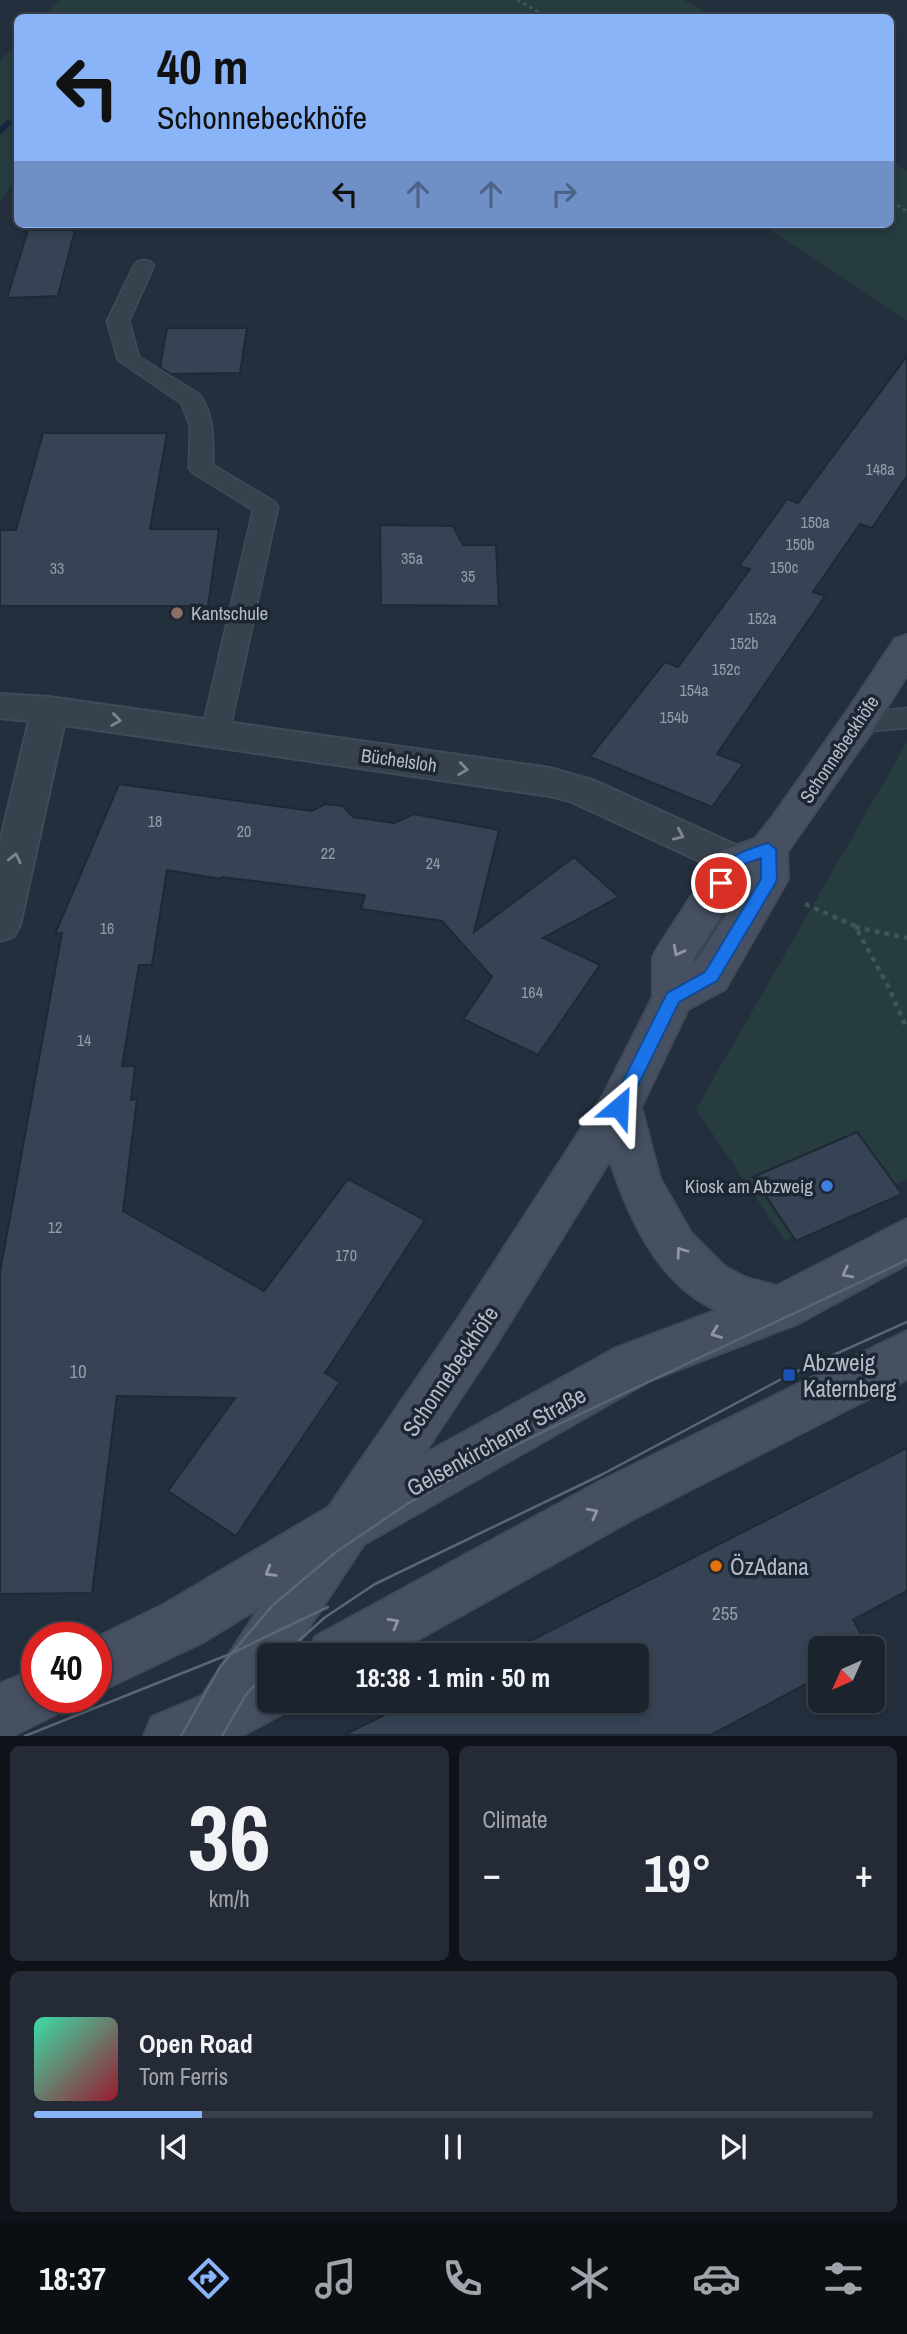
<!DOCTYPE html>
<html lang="en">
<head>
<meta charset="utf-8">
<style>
  :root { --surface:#1b232e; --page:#242b36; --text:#f1f3f6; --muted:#a0a4aa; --line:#39404a; --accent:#8ab4f8 }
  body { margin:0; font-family:"Archivo Narrow",sans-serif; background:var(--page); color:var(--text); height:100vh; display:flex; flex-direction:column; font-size:26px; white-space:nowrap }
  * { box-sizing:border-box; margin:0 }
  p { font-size:23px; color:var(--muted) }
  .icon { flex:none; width:38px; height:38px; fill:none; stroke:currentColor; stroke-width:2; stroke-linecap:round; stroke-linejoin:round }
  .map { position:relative; height:1736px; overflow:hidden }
  .sheet { display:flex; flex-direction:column; gap:10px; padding:10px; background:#0f1319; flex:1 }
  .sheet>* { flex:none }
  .banner { position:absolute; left:14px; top:14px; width:880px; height:214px; border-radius:10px; box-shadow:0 4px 10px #0003,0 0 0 2px var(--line); background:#8ab4f8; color:#111; overflow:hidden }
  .needle { width:46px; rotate:225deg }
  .controls { position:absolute; left:808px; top:1636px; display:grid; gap:14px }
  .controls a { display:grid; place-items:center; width:77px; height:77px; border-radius:10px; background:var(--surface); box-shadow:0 4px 10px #0003,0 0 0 2px var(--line); font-size:35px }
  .speed { position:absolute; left:21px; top:1622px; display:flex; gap:14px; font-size:35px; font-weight:700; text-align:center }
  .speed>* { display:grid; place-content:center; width:91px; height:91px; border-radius:50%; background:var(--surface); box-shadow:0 4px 10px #0003,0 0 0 2px var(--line); line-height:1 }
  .speed .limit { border:10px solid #d22; background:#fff; color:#111 }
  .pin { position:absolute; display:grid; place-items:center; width:60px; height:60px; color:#fff; margin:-30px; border:4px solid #fff; border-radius:50%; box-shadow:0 2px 7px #0007 }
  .me { position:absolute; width:77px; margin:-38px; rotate:26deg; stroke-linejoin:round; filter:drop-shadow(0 0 5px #0008) }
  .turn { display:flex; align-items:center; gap:24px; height:147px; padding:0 28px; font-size:32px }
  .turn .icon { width:91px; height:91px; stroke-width:2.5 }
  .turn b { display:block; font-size:49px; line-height:60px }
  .lanes { display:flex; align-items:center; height:66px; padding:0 28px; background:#0003; justify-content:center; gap:35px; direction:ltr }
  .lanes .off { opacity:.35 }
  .big { font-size:52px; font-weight:800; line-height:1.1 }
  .sheet .tile { flex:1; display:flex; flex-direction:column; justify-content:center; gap:10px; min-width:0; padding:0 24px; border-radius:10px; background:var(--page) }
  .sheet .dial { align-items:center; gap:0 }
  .dial b { font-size:91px; line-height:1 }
  .song { display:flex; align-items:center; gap:21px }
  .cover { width:84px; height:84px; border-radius:10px; background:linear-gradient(135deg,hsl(160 70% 55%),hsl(350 70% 35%)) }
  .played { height:7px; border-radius:4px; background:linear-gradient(90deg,var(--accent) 20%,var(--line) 20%) }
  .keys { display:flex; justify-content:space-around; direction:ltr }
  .heat { display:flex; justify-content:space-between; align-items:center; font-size:38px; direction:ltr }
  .sheet .tiles { flex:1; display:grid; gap:10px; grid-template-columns:1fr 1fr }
  .tile:last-child { grid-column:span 2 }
  .trip { position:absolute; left:257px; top:1643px; width:392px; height:70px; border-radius:10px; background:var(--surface); box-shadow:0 4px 10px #0003,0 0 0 2px var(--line); font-weight:800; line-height:70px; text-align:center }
  .tabs { display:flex; height:112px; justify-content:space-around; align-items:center; background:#0b0e12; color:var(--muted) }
  .tabs .icon { width:49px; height:49px }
  .tabs .on { color:var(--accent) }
  .tabs b { font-size:32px; color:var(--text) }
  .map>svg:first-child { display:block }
  .green { fill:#263c3f }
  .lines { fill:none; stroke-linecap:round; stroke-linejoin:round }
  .stream { fill:#17263c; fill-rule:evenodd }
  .building { fill:#364354; stroke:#1f2835; stroke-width:2 }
  .lane-casing { stroke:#414a57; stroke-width:3 }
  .street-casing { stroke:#414a57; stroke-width:4 }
  .secondary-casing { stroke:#414a57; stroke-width:4 }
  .path-far1 { stroke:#3f5557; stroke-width:2.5; stroke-dasharray:3.5 3.5; stroke-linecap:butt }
  .path { stroke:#3f5557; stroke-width:4.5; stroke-dasharray:5 5; stroke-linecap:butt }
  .lane { fill:#38414e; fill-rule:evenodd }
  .street { fill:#38414e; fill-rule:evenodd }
  .secondary { fill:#465061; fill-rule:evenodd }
  .tram { stroke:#5a6575; stroke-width:2.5 }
  .oneway { stroke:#7c8592 }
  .oneway2 { stroke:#8e96a5 }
  .route { fill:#1a73e8; stroke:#114b97; stroke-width:2 }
  .education-dot { fill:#8d6e63; stroke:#1d2633; stroke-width:2.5 }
  .shop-dot { fill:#3f7fe0; stroke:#1d2633; stroke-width:2.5 }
  .transit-dot { fill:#1a4fb4; stroke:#1d2633; stroke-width:2.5 }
  .food-dot { fill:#e8710a; stroke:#1d2633; stroke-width:2.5 }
  .labels { text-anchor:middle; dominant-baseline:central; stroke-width:7; stroke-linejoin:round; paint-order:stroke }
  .number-label { font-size:16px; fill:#929caa }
  .poi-label { font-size:19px; fill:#b4bcc9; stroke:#1d2633; text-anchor:start }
  .street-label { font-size:19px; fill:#b4bcc9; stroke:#1d2633 }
  .near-number-label { font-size:19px; fill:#929caa }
  .near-poi-label { font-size:23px; fill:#b4bcc9; stroke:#1d2633; text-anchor:start }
  .near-street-label { font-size:23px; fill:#b4bcc9; stroke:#1d2633 }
</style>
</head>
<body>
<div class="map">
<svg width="907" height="1736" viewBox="0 0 907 1736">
  <rect width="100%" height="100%" fill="#242f3e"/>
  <g class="green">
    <polygon points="60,0 684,0 715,17 43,17"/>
    <polygon points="17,44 17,178 0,201 0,60"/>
    <polygon points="891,161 907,171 907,321 762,224 891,224"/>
    <polygon points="339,224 710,224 701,228"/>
    <polygon points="907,742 907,1179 785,1241 696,1109"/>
  </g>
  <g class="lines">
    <polygon class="stream" points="8,120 13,123 0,135 0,126"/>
  </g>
  <g class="building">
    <polygon points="28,230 75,230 58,296 7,298"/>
    <polygon points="167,328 247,328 240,373 171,374 160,367"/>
    <polygon points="907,356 907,476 872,528 860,524 813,592 825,596 717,754 743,764 712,807 590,757 665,662 678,667 750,569 739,566 787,499 798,503"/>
    <polygon points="43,433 167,433 150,529 219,529 208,606 0,606 0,530 16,530"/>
    <polygon points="380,525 453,526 463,545 496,545 499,606 381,605"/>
    <polygon points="119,784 312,811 325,804 343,806 353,817 394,823 414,814 499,830 474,932 574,857 619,897 543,938 600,965 538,1055 463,1019 492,977 442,921 361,909 365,895 222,877 221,879 167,870 152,965 139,965 122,1066 135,1066 131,1100 137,1099 123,1211 264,1291 348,1179 425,1220 325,1373 340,1382 236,1536 168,1491 235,1398 117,1396 92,1593 0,1594 0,1272 62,933 55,934"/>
    <polygon points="857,1132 902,1194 796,1241 753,1177"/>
    <polygon points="907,1448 907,1591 853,1620 869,1648 821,1648 821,1676 711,1735 344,1735 412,1701 637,1701 637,1656 501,1656"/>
  </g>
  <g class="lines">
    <g class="lane-casing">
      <g id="lane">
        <path d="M144 260 151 262 154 266 129 321 139 357 199 394C215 416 213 439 213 465L275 502 278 507 229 734 225 741 215 744 205 741 201 734 253 510 193 473 189 468 190 426 181 403 118 360 107 321 134 266 137 262Z"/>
        <polygon points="907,708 907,728 859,732 849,729 845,722 849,715"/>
      </g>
    </g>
    <g class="street-casing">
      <polygon id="street" points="0,694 49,697 550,768 595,781 749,851 754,861 749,871 735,876 721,871 570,801 550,796 64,725 20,925 14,936 0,941 0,842 29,721 0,718"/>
    </g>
    <g class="secondary-casing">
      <g id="secondary">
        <path d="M907 635V675L872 731 787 852 788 879 725 989 688 1009 641 1107 660 1179 691 1233 725 1267 746 1278 777 1286 907 1219V1264L797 1324 649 1381 364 1544 290 1656H270V1701H293L289 1710 241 1736H144L152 1717 202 1696 260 1607 203 1642 96 1693V1638L165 1604 329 1507 458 1319 604 1094 653 997V957L659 946 721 851 755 839 774 815 846 713 895 639ZM749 871 750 878 693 967V959ZM610 1160C629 1218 658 1284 717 1310L616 1348 423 1455 492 1351Z"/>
        <polygon points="907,1331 907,1379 635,1518 388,1656 307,1656 315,1637 599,1482"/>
        <polygon points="37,1668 37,1698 63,1698 56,1714 12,1736 0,1736 0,1684"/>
      </g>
    </g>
    <g class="path-far1">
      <polyline points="517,0 550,18"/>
      <polyline points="891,202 907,211"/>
    </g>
    <g class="path">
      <polyline points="805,904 855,926 888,986 907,1029"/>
      <polyline points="855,927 907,938"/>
    </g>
    <use href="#lane" class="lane"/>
    <use href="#street" class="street"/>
    <use href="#secondary" class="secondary"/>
    <g class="tram">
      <polyline points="282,1656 324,1618 375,1584 603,1474 789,1375 907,1322"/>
      <polyline points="25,1736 230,1654 328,1607"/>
      <polyline points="181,1736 220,1667 273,1605 336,1552 407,1504 482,1462 559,1424 907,1260"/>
      <polyline points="222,1736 245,1696 270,1669"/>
    </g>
  </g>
  <defs><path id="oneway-chevron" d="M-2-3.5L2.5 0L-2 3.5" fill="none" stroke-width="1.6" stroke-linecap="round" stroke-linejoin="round" transform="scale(1.75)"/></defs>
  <g class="oneway">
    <use href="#oneway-chevron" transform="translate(116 720) rotate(8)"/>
    <use href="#oneway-chevron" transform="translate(463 769) rotate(8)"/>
    <use href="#oneway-chevron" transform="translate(679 835) rotate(24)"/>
    <use href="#oneway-chevron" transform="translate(15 858) rotate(-77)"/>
  </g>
  <g class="oneway2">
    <use href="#oneway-chevron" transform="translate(678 951) rotate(118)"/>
    <use href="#oneway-chevron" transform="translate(681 1252) rotate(-126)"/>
    <use href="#oneway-chevron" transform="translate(847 1273) rotate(152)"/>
    <use href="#oneway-chevron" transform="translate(716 1333) rotate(159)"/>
    <use href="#oneway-chevron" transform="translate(593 1513) rotate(-28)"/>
    <use href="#oneway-chevron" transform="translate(270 1572) rotate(149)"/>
    <use href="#oneway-chevron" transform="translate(394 1623) rotate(-29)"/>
  </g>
  <path class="route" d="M768 843 776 849 777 879 775 884 717 981 679 1002 625 1112 619 1115 613 1112 610 1107 667 993 705 972 761 879V858L741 865 726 887H715L713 883C730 853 737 853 768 843Z"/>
  <circle class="education-dot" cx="177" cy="613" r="7"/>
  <circle class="shop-dot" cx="827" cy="1186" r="7"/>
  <rect class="transit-dot" x="782" y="1368" width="14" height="14" rx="3.5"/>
  <circle class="food-dot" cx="716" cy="1566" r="7"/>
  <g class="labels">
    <g class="number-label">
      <text x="880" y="469">148a</text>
      <text x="815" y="522">150a</text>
      <text x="800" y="544">150b</text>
      <text x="412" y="558">35a</text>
      <text x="784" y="567">150c</text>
      <text x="57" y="568">33</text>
      <text x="468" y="576">35</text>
      <text x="762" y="618">152a</text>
      <text x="744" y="643">152b</text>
      <text x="726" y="669">152c</text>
      <text x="694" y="690">154a</text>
      <text x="674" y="717">154b</text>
      <text x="155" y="821">18</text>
      <text x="244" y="831">20</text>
      <text x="328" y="853">22</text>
      <text x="433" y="863">24</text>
      <text x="107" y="928">16</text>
      <text x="532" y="992">164</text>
      <text x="84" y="1040">14</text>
      <text x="55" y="1227">12</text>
      <text x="346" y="1255">170</text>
    </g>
    <g class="poi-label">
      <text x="191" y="613">Kantschule</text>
      <text x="813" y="1186" text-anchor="end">Kiosk am Abzweig</text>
    </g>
    <g class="street-label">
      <text transform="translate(839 749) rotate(-56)">Schonnebeckhöfe</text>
      <text transform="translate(399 760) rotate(8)">Büchelsloh</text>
    </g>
    <g class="near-number-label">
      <text x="78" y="1371">10</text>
      <text x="725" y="1613">255</text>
    </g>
    <g class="near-poi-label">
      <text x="803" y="1362">Abzweig<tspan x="803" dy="26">Katernberg</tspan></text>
      <text x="730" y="1566">ÖzAdana</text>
    </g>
    <g class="near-street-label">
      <text transform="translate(450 1371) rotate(-56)">Schonnebeckhöfe</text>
      <text transform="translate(496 1441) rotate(-29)">Gelsenkirchener Straße</text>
    </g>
  </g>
</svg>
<div class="controls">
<a><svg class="needle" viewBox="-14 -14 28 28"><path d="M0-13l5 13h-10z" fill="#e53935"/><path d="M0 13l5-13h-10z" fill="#a0a4aa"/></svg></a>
</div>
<div class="speed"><div class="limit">40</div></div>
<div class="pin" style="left:721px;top:883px;background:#d93025"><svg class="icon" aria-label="arrive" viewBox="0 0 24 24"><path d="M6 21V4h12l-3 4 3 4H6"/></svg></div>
<svg class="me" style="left:619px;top:1107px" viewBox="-20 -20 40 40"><path d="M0-17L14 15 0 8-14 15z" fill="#1a73e8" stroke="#fff" stroke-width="4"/></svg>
<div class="trip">18:38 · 1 min · 50 m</div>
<div class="banner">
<div class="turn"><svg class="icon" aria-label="left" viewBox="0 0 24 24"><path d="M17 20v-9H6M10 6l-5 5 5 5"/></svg><div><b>40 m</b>Schonnebeckhöfe</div></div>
<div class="lanes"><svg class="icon" aria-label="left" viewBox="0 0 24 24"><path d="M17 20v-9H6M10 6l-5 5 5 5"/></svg><svg class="icon off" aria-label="ahead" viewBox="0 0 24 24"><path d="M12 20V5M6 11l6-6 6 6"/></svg><svg class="icon off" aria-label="ahead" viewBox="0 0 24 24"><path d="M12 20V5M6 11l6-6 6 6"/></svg><svg class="icon off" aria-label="right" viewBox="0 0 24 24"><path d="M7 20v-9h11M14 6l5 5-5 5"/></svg></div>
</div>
</div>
<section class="sheet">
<div class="tiles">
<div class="tile dial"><b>36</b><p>km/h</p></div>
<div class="tile"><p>Climate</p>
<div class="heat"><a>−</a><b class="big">19°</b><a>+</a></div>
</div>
<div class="tile">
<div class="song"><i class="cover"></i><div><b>Open Road</b><p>Tom Ferris</p></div></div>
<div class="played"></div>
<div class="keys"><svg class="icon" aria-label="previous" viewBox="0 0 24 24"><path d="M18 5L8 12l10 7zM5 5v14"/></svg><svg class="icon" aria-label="pause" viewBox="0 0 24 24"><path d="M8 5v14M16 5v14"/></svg><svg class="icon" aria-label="next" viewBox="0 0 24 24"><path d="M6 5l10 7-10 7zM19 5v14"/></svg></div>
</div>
</div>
</section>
<nav class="tabs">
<b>18:37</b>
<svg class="icon on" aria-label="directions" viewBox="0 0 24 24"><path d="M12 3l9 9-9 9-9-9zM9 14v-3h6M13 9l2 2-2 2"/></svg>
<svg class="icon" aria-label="music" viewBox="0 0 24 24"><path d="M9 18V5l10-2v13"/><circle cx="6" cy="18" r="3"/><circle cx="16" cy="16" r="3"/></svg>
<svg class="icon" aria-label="phone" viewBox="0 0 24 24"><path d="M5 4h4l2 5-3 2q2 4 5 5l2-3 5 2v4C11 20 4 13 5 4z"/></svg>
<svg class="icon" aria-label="climate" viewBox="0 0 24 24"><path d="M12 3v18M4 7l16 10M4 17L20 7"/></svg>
<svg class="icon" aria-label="car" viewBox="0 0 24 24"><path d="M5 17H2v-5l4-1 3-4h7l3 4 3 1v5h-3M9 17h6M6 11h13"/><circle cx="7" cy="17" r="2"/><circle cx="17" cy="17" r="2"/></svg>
<svg class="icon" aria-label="filters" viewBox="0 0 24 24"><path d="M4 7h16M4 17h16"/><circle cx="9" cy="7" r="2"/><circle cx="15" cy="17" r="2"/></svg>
</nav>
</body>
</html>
